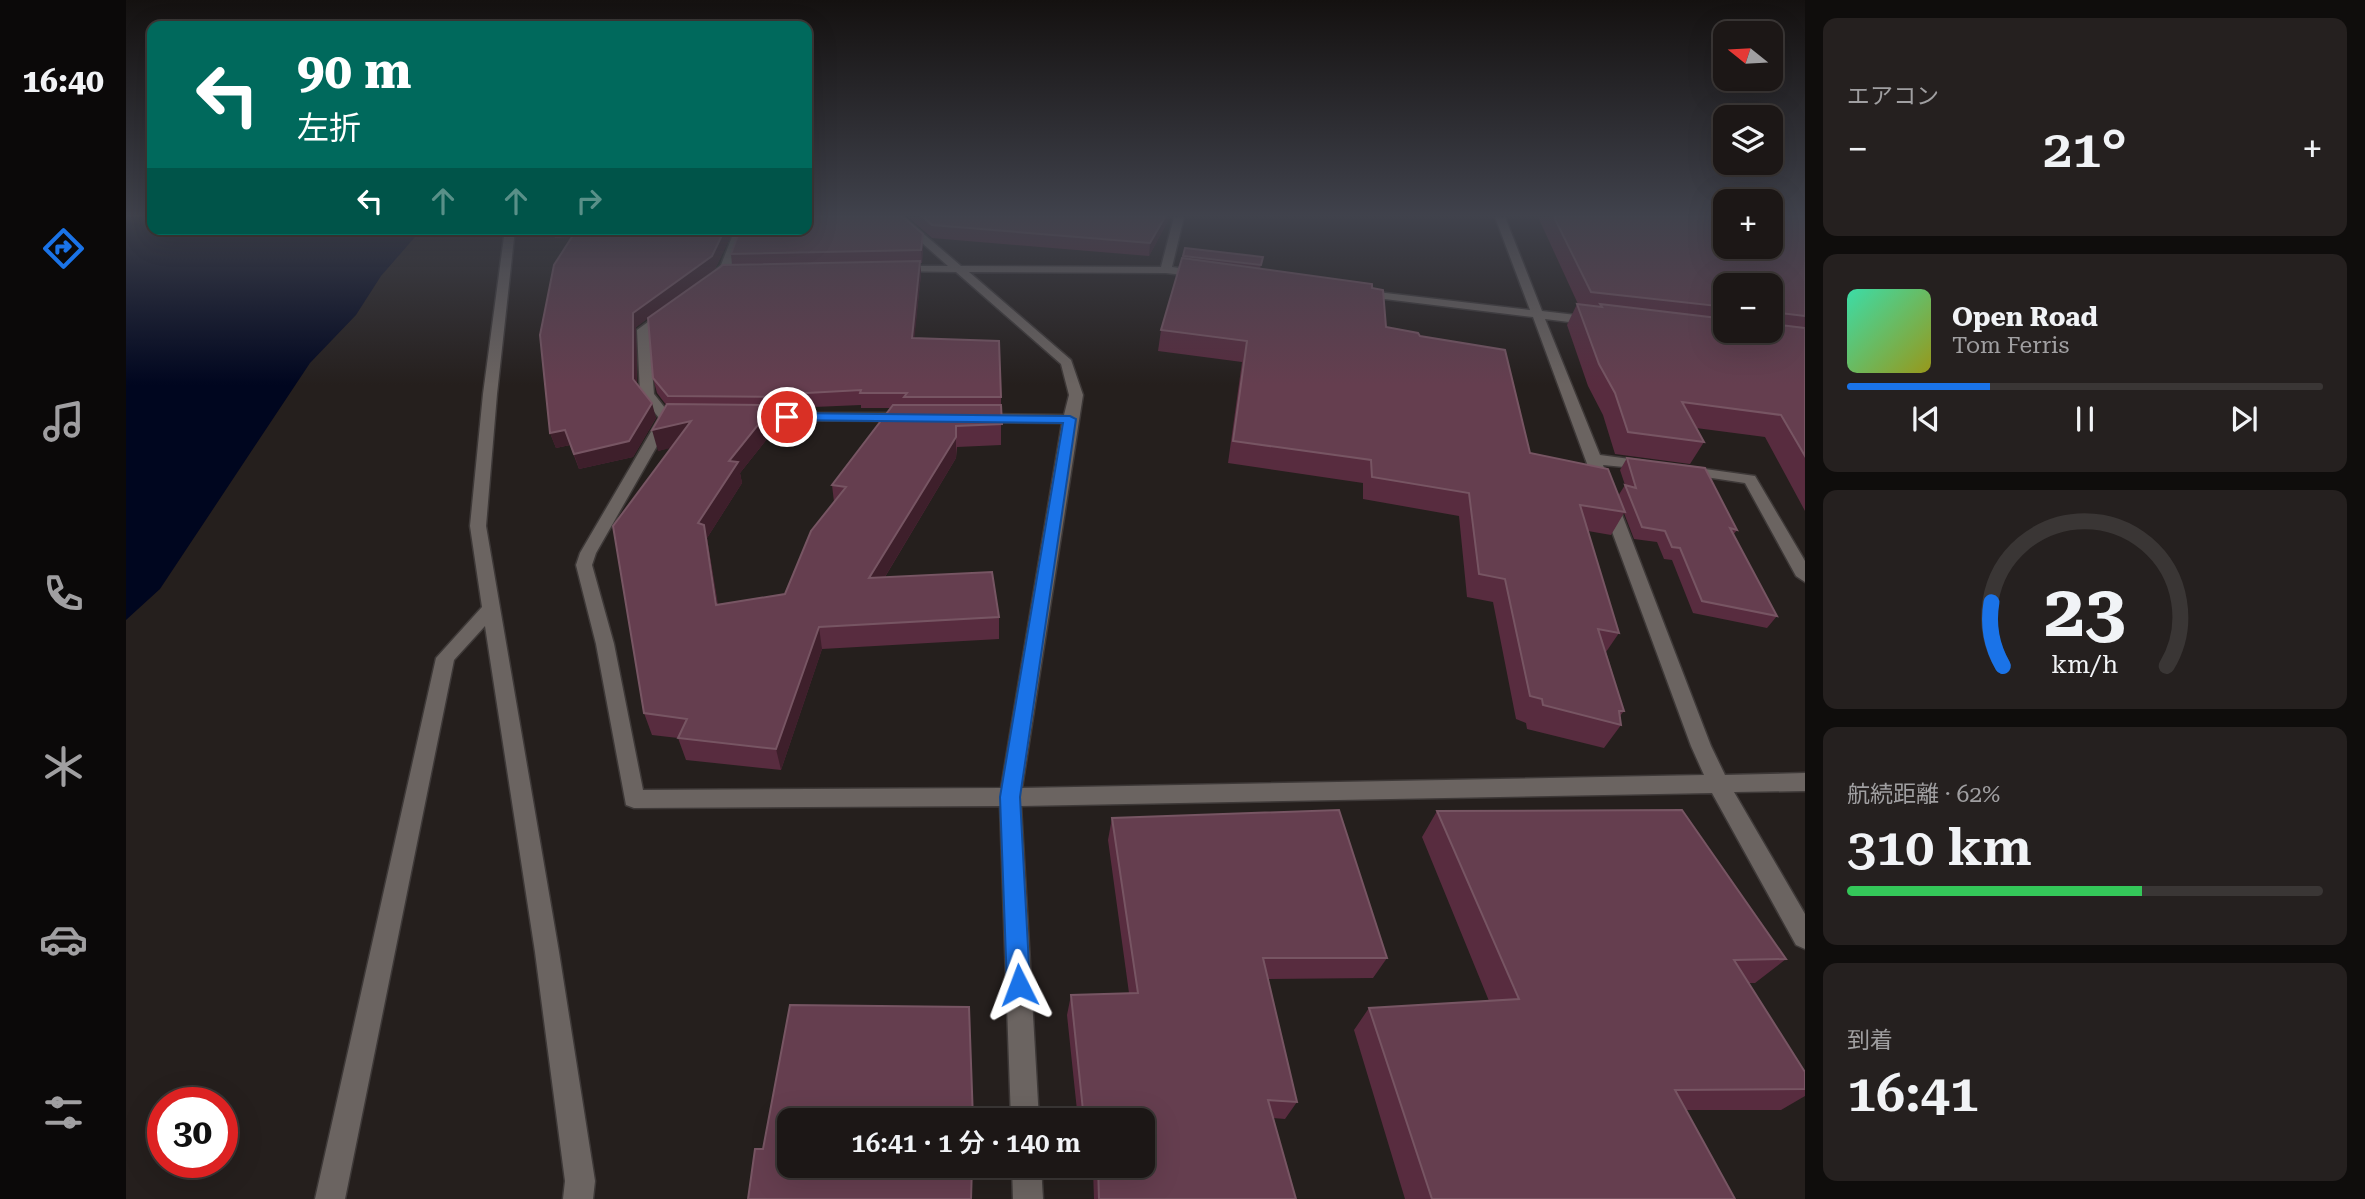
<!DOCTYPE html>
<html lang="ja">
<head>
<meta charset="utf-8">
<style>
  :root { --surface:#1c1716; --page:#25201f; --text:#f1f3f6; --muted:#a09fa1; --line:#3a3635; --accent:#1a73e8 }
  body { margin:0; font-family:"Roboto Serif","Noto Sans JP",serif; background:var(--page); color:var(--text); height:100vh; display:flex; flex-direction:column; font-size:26px; white-space:nowrap }
  * { box-sizing:border-box; margin:0 }
  p { font-size:23px; color:var(--muted) }
  .icon { flex:none; width:38px; height:38px; fill:none; stroke:currentColor; stroke-width:2; stroke-linecap:round; stroke-linejoin:round }
  .map { position:relative; flex:1; overflow:hidden }
  .details { display:flex; flex-direction:column; gap:18px; padding:18px; background:#0f0d0c; width:560px }
  .details>* { flex:none }
  .banner { position:absolute; left:21px; top:21px; width:665px; height:214px; border-radius:14px; box-shadow:0 7px 28px #0002,0 0 0 2px var(--line); background:#00695c; color:#fff; overflow:hidden }
  .needle { width:46px; rotate:288deg }
  .tools { position:absolute; left:1587px; top:21px; display:grid; gap:14px }
  .tools a { display:grid; place-items:center; width:70px; height:70px; border-radius:14px; background:var(--surface); box-shadow:0 7px 28px #0002,0 0 0 2px var(--line); font-size:35px }
  .speed { position:absolute; left:21px; top:1087px; display:flex; gap:14px; font-size:35px; font-weight:700; text-align:center }
  .speed>* { display:grid; place-content:center; width:91px; height:91px; border-radius:50%; background:var(--surface); box-shadow:0 7px 28px #0002,0 0 0 2px var(--line); line-height:1 }
  .speed .limit { border:10px solid #d22; background:#fff; color:#111 }
  .pin { position:absolute; display:grid; place-items:center; width:60px; height:60px; color:#fff; margin:-30px; border:4px solid #fff; border-radius:50%; box-shadow:0 2px 7px #0007 }
  .me { position:absolute; width:77px; margin:-38px; rotate:357deg; stroke-linejoin:round; filter:drop-shadow(0 0 5px #0008) }
  .turn { display:flex; align-items:center; gap:24px; height:147px; padding:0 35px; font-size:32px }
  .turn .icon { width:91px; height:91px; stroke-width:2.5 }
  .turn b { display:block; font-size:49px; line-height:60px }
  .lanes { display:flex; align-items:center; height:66px; padding:0 35px; background:#0003; justify-content:center; gap:35px; direction:ltr }
  .lanes .off { opacity:.35 }
  .big { font-size:52px; font-weight:600; line-height:1.1 }
  .details .widget { flex:1; display:flex; flex-direction:column; justify-content:center; gap:10px; min-width:0; padding:0 24px; border-radius:14px; background:var(--page) }
  .details .dial { align-items:center; gap:0 }
  .dial svg { height:182px; overflow:visible; fill:none; stroke:var(--line); stroke-width:7; stroke-linecap:round; text-anchor:middle }
  .dial text { fill:var(--text); stroke:none }
  .song { display:flex; align-items:center; gap:21px }
  .cover { width:84px; height:84px; border-radius:10px; background:linear-gradient(135deg,hsl(160 70% 55%),hsl(60 70% 35%)) }
  .played { height:7px; border-radius:4px; background:linear-gradient(90deg,var(--accent) 30%,var(--line) 30%) }
  .keys { display:flex; justify-content:space-around; direction:ltr }
  .heat { display:flex; justify-content:space-between; align-items:center; font-size:38px; direction:ltr }
  .charge { height:10px; border-radius:5px; background:linear-gradient(90deg,#34c759 62%,var(--line) 0) }
  .trip { position:absolute; left:651px; top:1108px; width:378px; height:70px; border-radius:14px; background:var(--surface); box-shadow:0 7px 28px #0002,0 0 0 2px var(--line); font-weight:600; line-height:70px; text-align:center }
  main { display:flex; flex:1; min-height:0 }
  .tab-bar { display:flex; flex-direction:column; width:126px; justify-content:space-around; align-items:center; background:#0b0909; color:var(--muted) }
  .tab-bar .icon { width:49px; height:49px }
  .tab-bar .active { color:var(--accent) }
  .tab-bar b { font-size:32px; color:var(--text) }
  .map>svg:first-child { display:block }
  .water { fill:#00061f }
  .lines { fill:none; stroke-linecap:round; stroke-linejoin:round }
  .street-casing { stroke:#3e3938; stroke-width:3 }
  .street { fill:#6b6461; fill-rule:evenodd }
  .wall { fill:#582c3f; fill-rule:evenodd }
  .shaded-wall { fill:#3e1f2b }
  .building { fill:#653e4f; stroke:#775563; stroke-width:2 }
  .route { fill:#1a73e8; stroke:#114b97; stroke-width:2 }
</style>
</head>
<body>
<main>
<nav class="tab-bar">
<b>16:40</b>
<svg class="icon active" aria-label="directions" viewBox="0 0 24 24"><path d="M12 3l9 9-9 9-9-9zM9 14v-3h6M13 9l2 2-2 2"/></svg>
<svg class="icon" aria-label="music" viewBox="0 0 24 24"><path d="M9 18V5l10-2v13"/><circle cx="6" cy="18" r="3"/><circle cx="16" cy="16" r="3"/></svg>
<svg class="icon" aria-label="phone" viewBox="0 0 24 24"><path d="M5 4h4l2 5-3 2q2 4 5 5l2-3 5 2v4C11 20 4 13 5 4z"/></svg>
<svg class="icon" aria-label="climate" viewBox="0 0 24 24"><path d="M12 3v18M4 7l16 10M4 17L20 7"/></svg>
<svg class="icon" aria-label="car" viewBox="0 0 24 24"><path d="M5 17H2v-5l4-1 3-4h7l3 4 3 1v5h-3M9 17h6M6 11h13"/><circle cx="7" cy="17" r="2"/><circle cx="17" cy="17" r="2"/></svg>
<svg class="icon" aria-label="filters" viewBox="0 0 24 24"><path d="M4 7h16M4 17h16"/><circle cx="9" cy="7" r="2"/><circle cx="15" cy="17" r="2"/></svg>
</nav>
<div class="map">
<svg width="1679" height="1199" viewBox="0 0 1679 1199">
  <rect width="100%" height="100%" fill="#251f1d"/>
  <polygon class="water" points="0,217 26,217 26,229 296,229 255,276 230,315 184,363 34,589 0,620"/>
  <g class="lines">
    <g class="street-casing">
      <g id="street">
        <polygon points="767,217 778,217 835,266 1035,267 1048,217 1058,217 1046,267 1074,271 1079,274 1074,277 1040,273 843,272 945,360 957,395 896,788 1578,775 1565,746 1407,317 1234,296 1228,293 1234,290 1404,310 1369,217 1379,217 1416,311 1467,317 1473,321 1467,325 1419,319 1474,455 1519,461 1526,465 1519,469 1477,465 1585,746 1599,775 1679,773 1679,791 1608,792 1679,914 1679,949 1670,945 1586,793 895,806 913,1120 885,1120 874,806 508,808 500,805 470,644 450,565 454,553 533,418 514,394 511,330 537,311 545,311 545,315 523,331 528,394 547,418 470,553 466,565 488,644 517,790 875,788 936,423 852,422 845,418 852,414 938,415 943,395 935,364 830,272 769,271 769,267 773,266 822,266"/>
        <polygon points="379,229 389,229 371,394 360,526 433,952 469,1181 467,1199 437,1199 439,1181 409,952 359,626 328,660 219,1199 189,1199 310,658 356,607 344,526 357,394"/>
        <polygon points="609,229 619,229 605,266 590,282 582,282 582,278 595,265"/>
        <polygon points="628,413 782,413 789,417 782,421 623,420 623,414"/>
        <polygon points="1558,466 1629,476 1679,561 1679,582 1670,576 1619,483 1553,473 1551,470"/>
        <polygon points="886,1166 915,1166 917,1199 887,1199"/>
      </g>
    </g>
    <use href="#street" class="street"/>
  </g>
  <g class="wall">
    <polygon points="782,217 1044,217 1023,256 806,238"/>
    <path d="M1412 217H1679V511L1639 437 1570 428 1578 442 1564 464 1489 454 1477 415 1462 386 1441 325 1451 304H1452ZM1600 285H1645V331H1600Z"/>
    <path d="M426 229H608L589 269 527 315 606 265 605 254 797 247 796 263H794L795 274 788 338 875 397V445L831 447 830 458 759 577 873 617V639L696 649 655 770 560 760 552 738 526 735 518 713 546 447 532 451 541 406 531 393 527 378 522 318 510 327 511 384 530 418 507 457 453 469 444 445 430 448 424 433 446 237 429 238ZM735 405V408H765L706 485 708 502 659 594 592 605 581 538 616 483 614 473 652 425 650 412H662L664 408Z"/>
    <polygon points="1059,248 1137,257 1134,269 1246,288 1260,327 1294,336 1404,453 1492,496 1499,485 1494,470 1501,458 1611,530 1607,535 1651,616 1641,628 1567,613 1546,560 1538,559 1531,542 1508,539 1498,513 1485,535 1462,531 1493,633 1480,652 1498,711 1494,716 1495,725 1478,748 1401,729 1400,723 1390,719 1367,602 1341,597 1333,516 1237,499 1237,483 1102,463 1116,362 1032,351 1035,330"/>
    <polygon points="1311,811 1660,959 1629,983 1622,983 1679,1072 1679,1096 1655,1110 1560,1110 1609,1199 1279,1199 1228,1030 1243,1008 1363,1001 1296,837"/>
    <polygon points="986,818 1261,958 1247,978 1142,979 1171,1102 1159,1119 1147,1118 1170,1199 968,1199 967,1171 957,1171 957,1166 1017,1166 1017,1120 952,1120 941,1015 945,995 1003,993 982,840"/>
  </g>
  <g class="shaded-wall">
    <polygon points="1039,217 1044,217 1023,256 1024,243"/>
    <polygon points="599,229 608,229 589,269 510,327 511,394 507,379 507,313"/>
    <polygon points="797,234 797,247 796,263 795,250"/>
    <polygon points="794,261 795,274 787,352 786,338"/>
    <polygon points="662,394 664,408 662,412 660,397"/>
    <polygon points="526,403 530,418 507,457 453,469 448,454"/>
    <polygon points="648,405 652,425 614,473 616,483 581,538 595,627 572,523 603,461"/>
    <polygon points="565,421 570,442 532,451 526,430"/>
    <polygon points="830,426 830,458 745,600 743,578"/>
    <polygon points="439,430 444,445 430,448 424,433"/>
    <polygon points="693,627 696,649 655,770 650,749"/>
  </g>
  <g class="building">
    <polygon points="681,217 777,217 797,234 795,250 605,254 614,229 681,229"/>
    <polygon points="797,217 1039,217 1024,243 806,225"/>
    <polygon points="1428,217 1600,217 1600,247 1645,247 1645,217 1679,217 1679,316 1645,312 1645,285 1600,285 1600,307 1465,292"/>
    <polygon points="451,229 599,229 586,256 507,313 507,379 526,403 503,441 448,454 439,430 424,433 414,335 428,265"/>
    <polygon points="1059,248 1137,257 1135,265 1057,256"/>
    <polygon points="1056,258 1246,284 1246,288 1257,290 1260,327 1292,333 1294,336 1379,350 1404,453 1482,469 1499,512 1454,505 1493,633 1472,629 1498,711 1493,711 1495,725 1417,705 1416,699 1404,696 1379,579 1353,574 1343,493 1246,477 1245,460 1107,441 1121,341 1035,330"/>
    <polygon points="794,261 786,338 873,341 875,397 778,397 781,393 734,393 735,390 662,394 660,397 542,396 527,378 522,318 597,265"/>
    <polygon points="1451,304 1476,307 1474,304 1600,319 1600,331 1645,331 1645,324 1679,328 1679,456 1655,415 1556,402 1578,442 1502,432 1489,393 1473,364"/>
    <polygon points="541,404 648,405 603,461 612,462 572,523 578,525 590,605 659,594 685,531 720,487 706,485 767,405 875,405 876,424 830,426 830,437 743,578 866,572 873,617 693,627 650,749 552,738 561,719 518,713 487,526 565,421 526,430"/>
    <polygon points="1501,458 1579,468 1611,530 1604,528 1651,616 1576,601 1554,548 1546,547 1539,531 1516,527 1499,485 1510,488"/>
    <polygon points="1213,810 1261,958 1137,958 1171,1102 1142,1100 1170,1199 973,1199 972,1166 1017,1166 1017,1120 958,1120 945,995 1012,993 986,818"/>
    <polygon points="1556,810 1660,959 1608,960 1679,1072 1679,1089 1549,1090 1609,1199 1306,1199 1243,1008 1393,999 1311,811"/>
    <polygon points="664,1005 843,1007 847,1120 663,1120 663,1166 846,1166 845,1199 622,1199 629,1149 637,1149"/>
  </g>
  <linearGradient id="sky" x2="0" y2="1"><stop stop-color="#141110"/><stop offset="0.56" stop-color="#40424c"/><stop offset="1" stop-color="#40424c" stop-opacity="0"/></linearGradient>
  <rect width="1679" height="385" fill="url(#sky)"/>
  <polygon class="route" points="661,413 944,416 950,419 894,797 904,985 901,993 893,997 885,993 881,985 874,797 937,423 657,420 655,417"/>
</svg>
<div class="tools">
<a><svg class="needle" viewBox="-14 -14 28 28"><path d="M0-13l5 13h-10z" fill="#e53935"/><path d="M0 13l5-13h-10z" fill="#a09fa1"/></svg></a>
<a><svg class="icon" aria-label="layers" viewBox="0 0 24 24"><path d="M12 4l9 5-9 5-9-5zM3 14l9 5 9-5"/></svg></a>
<a>+</a>
<a>−</a>
</div>
<div class="speed"><div class="limit">30</div></div>
<div class="pin" style="left:661px;top:417px;background:#d93025"><svg class="icon" aria-label="arrive" viewBox="0 0 24 24"><path d="M6 21V4h12l-3 4 3 4H6"/></svg></div>
<svg class="me" style="left:893px;top:985px" viewBox="-20 -20 40 40"><path d="M0-17L14 15 0 8-14 15z" fill="#1a73e8" stroke="#fff" stroke-width="4"/></svg>
<div class="trip">16:41 · 1 分 · 140 m</div>
<div class="banner">
<div class="turn"><svg class="icon" aria-label="left" viewBox="0 0 24 24"><path d="M17 20v-9H6M10 6l-5 5 5 5"/></svg><div><b>90 m</b>左折</div></div>
<div class="lanes"><svg class="icon" aria-label="left" viewBox="0 0 24 24"><path d="M17 20v-9H6M10 6l-5 5 5 5"/></svg><svg class="icon off" aria-label="ahead" viewBox="0 0 24 24"><path d="M12 20V5M6 11l6-6 6 6"/></svg><svg class="icon off" aria-label="ahead" viewBox="0 0 24 24"><path d="M12 20V5M6 11l6-6 6 6"/></svg><svg class="icon off" aria-label="right" viewBox="0 0 24 24"><path d="M7 20v-9h11M14 6l5 5-5 5"/></svg></div>
</div>
</div>
<section class="details">
<div class="widget"><p>エアコン</p>
<div class="heat"><a>−</a><b class="big">21°</b><a>+</a></div>
</div>
<div class="widget">
<div class="song"><i class="cover"></i><div><b>Open Road</b><p>Tom Ferris</p></div></div>
<div class="played"></div>
<div class="keys"><svg class="icon" aria-label="previous" viewBox="0 0 24 24"><path d="M18 5L8 12l10 7zM5 5v14"/></svg><svg class="icon" aria-label="pause" viewBox="0 0 24 24"><path d="M8 5v14M16 5v14"/></svg><svg class="icon" aria-label="next" viewBox="0 0 24 24"><path d="M6 5l10 7-10 7zM19 5v14"/></svg></div>
</div>
<div class="widget dial"><svg viewBox="0 0 100 80">
<path d="M14 69A42 42 0 1 1 86 69"/>
<path d="M14 69A42 42 0 0 1 9 41" stroke="#1a73e8"/>
<text x="50" y="56" font-size="32" font-weight="700">23</text>
<text x="50" y="72" font-size="11">km/h</text>
</svg></div>
<div class="widget"><p>航続距離 · 62%</p><b class="big">310 km</b><div class="charge"></div></div>
<div class="widget"><p>到着</p><b class="big">16:41</b></div>
</section>
</main>
</body>
</html>
